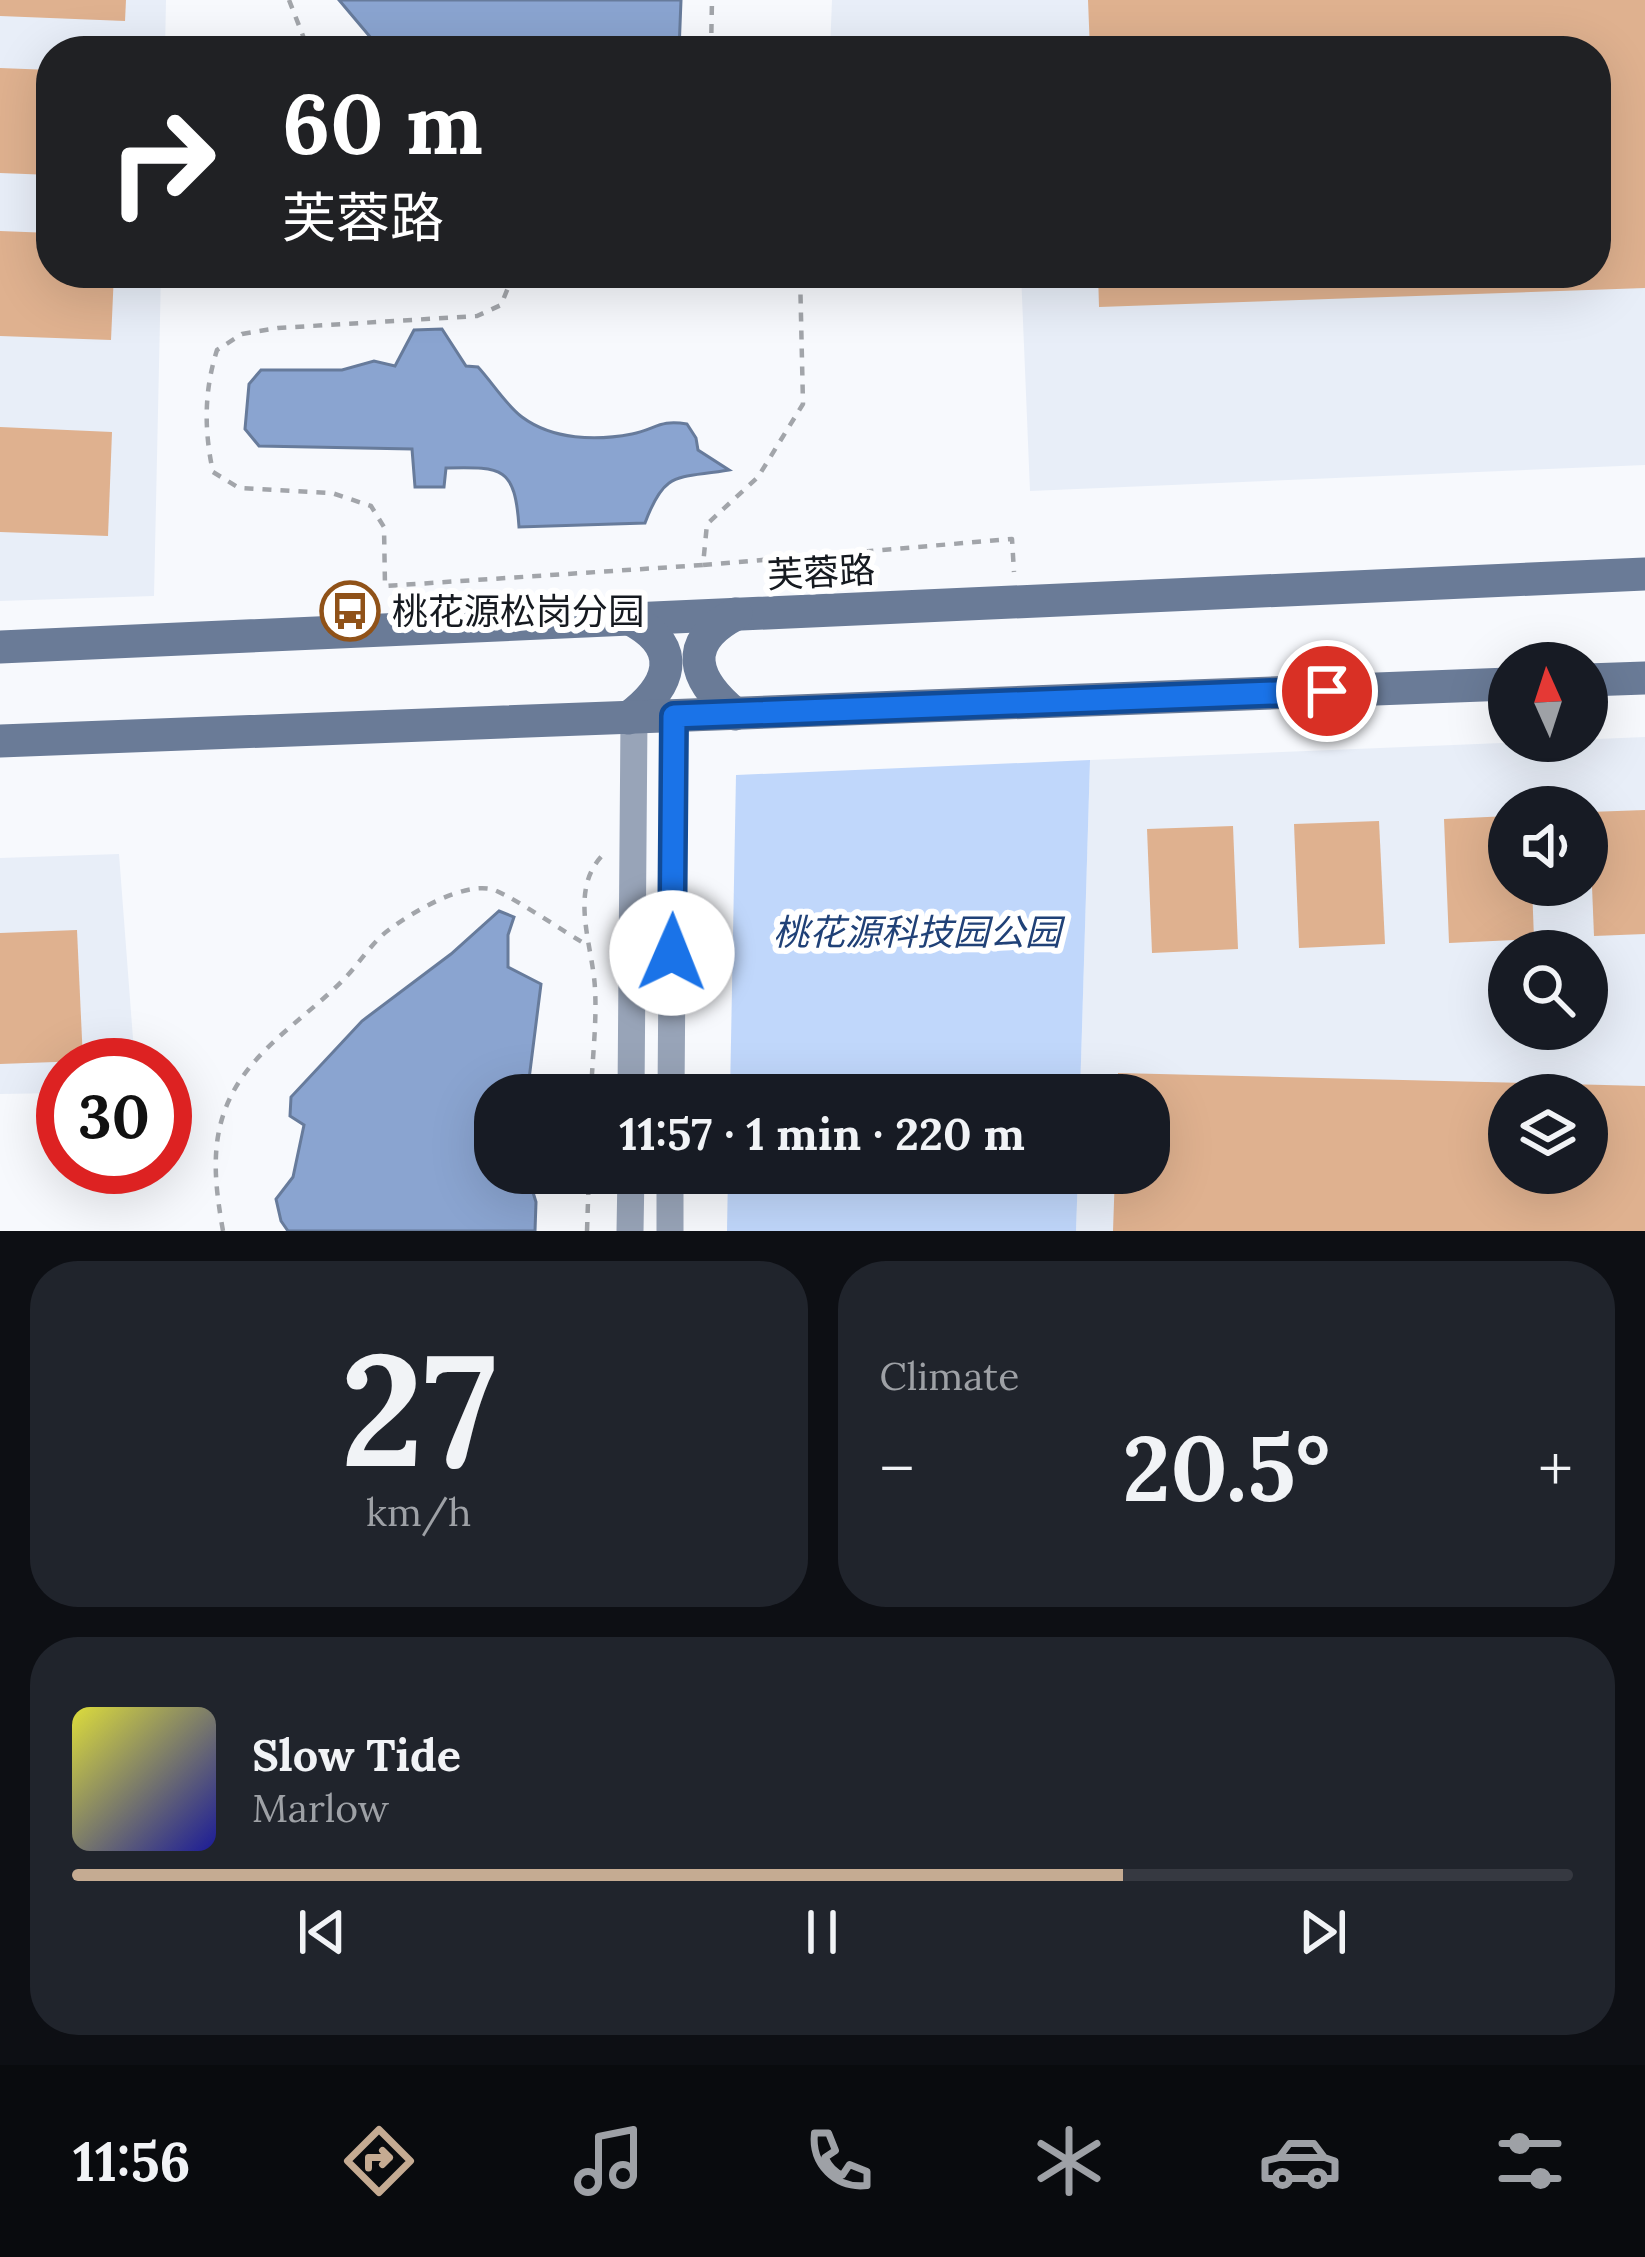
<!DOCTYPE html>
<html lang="en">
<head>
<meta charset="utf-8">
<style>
  :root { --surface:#171b24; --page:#20242c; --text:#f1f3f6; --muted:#9ea1a6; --line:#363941; --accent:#c5ab92 }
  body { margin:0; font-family:Lora,"Noto Sans SC",serif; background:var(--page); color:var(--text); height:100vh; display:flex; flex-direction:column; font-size:45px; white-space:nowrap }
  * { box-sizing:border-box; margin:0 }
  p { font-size:39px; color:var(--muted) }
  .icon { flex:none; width:66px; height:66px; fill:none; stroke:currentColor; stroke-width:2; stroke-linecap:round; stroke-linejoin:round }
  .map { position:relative; height:1231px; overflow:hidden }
  .details { display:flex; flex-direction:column; gap:30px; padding:30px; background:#0d0f14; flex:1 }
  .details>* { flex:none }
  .hud { position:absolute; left:36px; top:36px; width:1575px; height:252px; border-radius:48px; box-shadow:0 12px 48px #0002; background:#202124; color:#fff; overflow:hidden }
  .needle { width:78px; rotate:357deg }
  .controls { position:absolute; left:1488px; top:642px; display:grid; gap:24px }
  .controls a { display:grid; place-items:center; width:120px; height:120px; border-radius:50%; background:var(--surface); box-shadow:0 12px 48px #0002; font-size:60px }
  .speed { position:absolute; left:36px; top:1038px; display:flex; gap:24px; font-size:60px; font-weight:700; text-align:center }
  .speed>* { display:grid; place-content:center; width:156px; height:156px; border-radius:50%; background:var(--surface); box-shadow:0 12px 48px #0002; line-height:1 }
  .speed .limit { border:18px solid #d22; background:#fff; color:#111 }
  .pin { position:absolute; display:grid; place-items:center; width:102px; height:102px; color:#fff; margin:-51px; border:6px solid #fff; border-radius:50%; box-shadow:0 3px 12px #0007 }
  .me { position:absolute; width:132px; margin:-66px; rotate:1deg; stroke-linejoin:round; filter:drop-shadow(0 0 9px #0008) }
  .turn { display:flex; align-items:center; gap:42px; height:252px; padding:0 48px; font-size:54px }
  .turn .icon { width:156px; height:156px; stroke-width:2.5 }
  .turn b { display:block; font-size:84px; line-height:102px }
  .big { font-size:90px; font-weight:800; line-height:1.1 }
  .details .widget { flex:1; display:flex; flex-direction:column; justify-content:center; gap:18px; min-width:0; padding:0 42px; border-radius:48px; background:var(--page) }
  .details .dial { align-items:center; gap:0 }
  .dial b { font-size:156px; line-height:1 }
  .song { display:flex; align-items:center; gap:36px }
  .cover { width:144px; height:144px; border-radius:18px; background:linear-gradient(135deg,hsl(60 70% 55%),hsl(240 70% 35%)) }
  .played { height:12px; border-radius:6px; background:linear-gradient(90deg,var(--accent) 70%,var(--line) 70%) }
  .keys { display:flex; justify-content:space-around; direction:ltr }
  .heat { display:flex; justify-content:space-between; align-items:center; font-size:66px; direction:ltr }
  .details .tiles { flex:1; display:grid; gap:30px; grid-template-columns:1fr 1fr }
  .widget:last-child { grid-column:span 2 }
  .trip { position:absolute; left:474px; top:1074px; width:696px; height:120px; border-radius:48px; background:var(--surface); box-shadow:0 12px 48px #0002; font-weight:800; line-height:120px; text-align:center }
  .tabs { display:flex; height:192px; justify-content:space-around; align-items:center; background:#090b0e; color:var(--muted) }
  .tabs .icon { width:84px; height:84px }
  .tabs .on { color:var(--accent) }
  .tabs b { font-size:54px; color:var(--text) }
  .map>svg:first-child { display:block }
  .built { fill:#e8eef8; fill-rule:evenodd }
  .green { fill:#c0d7fb }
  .water { fill:#8aa4d0; stroke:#677b9b; stroke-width:3 }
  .building { fill:#dfb18f; fill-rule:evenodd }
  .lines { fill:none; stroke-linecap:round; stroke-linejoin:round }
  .path { stroke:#a2a5aa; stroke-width:4.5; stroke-dasharray:9 9; stroke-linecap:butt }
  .minor { stroke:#98a4b8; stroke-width:27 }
  .secondary { stroke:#6a7b97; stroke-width:33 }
  .route-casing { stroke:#114b97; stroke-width:30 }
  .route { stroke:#1a73e8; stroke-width:21 }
  .labels { text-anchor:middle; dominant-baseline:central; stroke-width:12; stroke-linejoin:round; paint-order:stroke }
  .street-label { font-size:36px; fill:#161a20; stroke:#fff }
  .poi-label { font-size:36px; fill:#161a20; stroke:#fff; text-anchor:start }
  .park-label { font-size:36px; font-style:italic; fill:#204177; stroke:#fff }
</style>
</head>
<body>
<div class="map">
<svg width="1645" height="1231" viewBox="0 0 1645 1231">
  <rect width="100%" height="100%" fill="#f7f9fd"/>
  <g class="built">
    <polygon points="0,0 166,0 165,51 51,51 51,273 161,273 154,596 0,601"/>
    <polygon points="832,0 1645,0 1645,465 1030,491 1021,273 1596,273 1596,51 830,51"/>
    <path d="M1645 737V1231H1076L1078 1173H1149V1095H1080L1090 760ZM1509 807H1587V885H1509ZM1509 951H1587V1029H1509ZM1509 1095H1587V1173H1509Z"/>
    <polygon points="119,854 135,1065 63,1065 63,1093 0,1094 0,858"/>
  </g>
  <g class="green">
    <polygon points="1090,760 1080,1095 730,1095 736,775"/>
    <polygon points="728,1173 1078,1173 1076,1231 727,1231"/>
  </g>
  <g class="water">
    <polygon points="339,0 681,0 679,51 382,51"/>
    <path d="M442 329 466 366 478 367C492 382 505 404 522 417 553 440 596 441 632 434 656 429 660 419 687 424L696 438 698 450 729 470C677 479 665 469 645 523L519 527C515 466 502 467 446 468L444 487H415L412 449 259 446 245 429 249 384 261 370H342L374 361 395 366 414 330Z"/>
    <polygon points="499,911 514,917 508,935 508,967 541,984 527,1095 495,1095 495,1173 527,1173 536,1202 535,1231 288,1231 281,1221 276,1199 293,1177 304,1125 290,1116 291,1097 362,1021 451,954"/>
  </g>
  <g class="building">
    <polygon points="0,0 126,0 125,21 0,16"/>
    <polygon points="1088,0 1645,0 1645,288 1099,307 1098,273 1596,273 1596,51 1090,51"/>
    <polygon points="0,68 51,70 51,175 0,173"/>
    <polygon points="0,231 51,233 51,273 114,273 111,340 0,336"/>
    <polygon points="0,427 112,432 108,536 0,532"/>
    <polygon points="1645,810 1645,934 1594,936 1589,812"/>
    <polygon points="1509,816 1509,885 1532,885 1534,939 1449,943 1444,819"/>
    <polygon points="1379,821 1385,944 1299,948 1294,824"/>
    <polygon points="1233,826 1238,949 1152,953 1147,829"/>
    <polygon points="77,930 83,1061 0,1064 0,933"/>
    <path d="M1118 1073 1645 1086V1231H1113L1115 1173H1149V1095H1117ZM1509 1095H1587V1173H1509Z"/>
  </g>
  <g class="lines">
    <g class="path">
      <polyline points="289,0 305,41 314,51"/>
      <polyline points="711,51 712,0"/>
      <path d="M514 273 501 305 477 316 278 328 242 334 217 350C204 391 204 430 213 472L239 488 332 493 371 506 384 527 385 586 703 565 707 524 758 477 803 404 800 273"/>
      <polyline points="703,565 1012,539 1014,572"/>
      <path d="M591 1095C592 1060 597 1024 595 989 593 944 566 887 607 851"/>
      <path d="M223 1231C215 1185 209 1140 231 1096 255 1047 310 1015 346 977 361 961 373 941 390 929 413 912 461 883 491 889 506 892 569 935 587 945"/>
      <polyline points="587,1231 589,1173"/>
    </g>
    <g class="minor">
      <polyline points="631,1095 634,718"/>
      <polyline points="671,1095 674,716"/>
      <polyline points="630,1231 631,1173"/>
      <polyline points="670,1231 670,1173"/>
    </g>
    <g class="secondary">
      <polyline points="0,647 1645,574"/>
      <polyline points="1587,680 1645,678"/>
      <path d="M735 714C694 680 680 643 736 614"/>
      <path d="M628 718C671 686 685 648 630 619"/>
      <polyline points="0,741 1509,684"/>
    </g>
  </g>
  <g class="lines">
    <g class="route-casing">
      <polyline id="route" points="672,953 674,716 1327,691"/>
    </g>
    <use href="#route" class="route"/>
  </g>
  <defs>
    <g id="bus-ring" transform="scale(3)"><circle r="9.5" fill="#fff" stroke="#905218" stroke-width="1.5"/><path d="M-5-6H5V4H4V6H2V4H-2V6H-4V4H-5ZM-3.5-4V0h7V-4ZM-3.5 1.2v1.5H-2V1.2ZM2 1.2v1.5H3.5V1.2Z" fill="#905218"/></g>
  </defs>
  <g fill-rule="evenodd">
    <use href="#bus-ring" x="350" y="611"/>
  </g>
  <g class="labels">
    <g class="street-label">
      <text transform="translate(821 572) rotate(-3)">芙蓉路</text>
    </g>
    <g class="poi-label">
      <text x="392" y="611">桃花源松岗分园</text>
    </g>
    <g class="park-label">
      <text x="917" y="932">桃花源科技园公园</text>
    </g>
  </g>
</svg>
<div class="controls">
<a><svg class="needle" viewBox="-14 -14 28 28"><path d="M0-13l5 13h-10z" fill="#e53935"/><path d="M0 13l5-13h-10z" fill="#9ea1a6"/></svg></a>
<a><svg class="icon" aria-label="sound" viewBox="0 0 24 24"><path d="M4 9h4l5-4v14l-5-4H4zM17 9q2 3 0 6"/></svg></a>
<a><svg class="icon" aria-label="search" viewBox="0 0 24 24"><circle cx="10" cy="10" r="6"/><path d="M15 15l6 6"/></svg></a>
<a><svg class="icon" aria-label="layers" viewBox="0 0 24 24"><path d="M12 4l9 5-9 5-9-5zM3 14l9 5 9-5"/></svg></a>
</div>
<div class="speed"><div class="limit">30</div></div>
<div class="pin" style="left:1327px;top:691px;background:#d93025"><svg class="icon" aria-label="arrive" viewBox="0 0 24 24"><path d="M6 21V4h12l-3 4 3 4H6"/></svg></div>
<svg class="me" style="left:672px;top:953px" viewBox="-20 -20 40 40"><circle r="19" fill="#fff"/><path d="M0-13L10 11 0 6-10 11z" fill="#1a73e8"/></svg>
<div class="trip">11:57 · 1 min · 220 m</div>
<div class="hud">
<div class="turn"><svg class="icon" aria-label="right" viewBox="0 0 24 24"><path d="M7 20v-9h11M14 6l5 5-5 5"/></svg><div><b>60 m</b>芙蓉路</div></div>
</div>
</div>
<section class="details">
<div class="tiles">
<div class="widget dial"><b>27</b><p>km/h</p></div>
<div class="widget"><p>Climate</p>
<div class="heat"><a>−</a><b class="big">20.5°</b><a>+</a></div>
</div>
<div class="widget">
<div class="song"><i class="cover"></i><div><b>Slow Tide</b><p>Marlow</p></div></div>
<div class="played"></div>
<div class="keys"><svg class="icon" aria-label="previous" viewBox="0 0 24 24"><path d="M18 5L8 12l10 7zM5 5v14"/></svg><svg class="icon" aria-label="pause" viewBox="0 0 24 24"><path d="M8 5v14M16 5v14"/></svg><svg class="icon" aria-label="next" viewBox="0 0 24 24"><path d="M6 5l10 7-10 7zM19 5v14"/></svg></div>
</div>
</div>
</section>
<nav class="tabs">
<b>11:56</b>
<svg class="icon on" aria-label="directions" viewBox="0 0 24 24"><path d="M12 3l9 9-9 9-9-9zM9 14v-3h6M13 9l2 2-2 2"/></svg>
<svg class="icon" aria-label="music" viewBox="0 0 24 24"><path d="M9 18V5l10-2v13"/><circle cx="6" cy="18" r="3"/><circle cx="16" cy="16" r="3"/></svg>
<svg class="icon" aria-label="phone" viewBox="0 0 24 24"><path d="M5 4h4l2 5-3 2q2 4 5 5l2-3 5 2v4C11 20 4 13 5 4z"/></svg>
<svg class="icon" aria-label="climate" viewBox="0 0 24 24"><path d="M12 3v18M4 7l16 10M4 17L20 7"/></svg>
<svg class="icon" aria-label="car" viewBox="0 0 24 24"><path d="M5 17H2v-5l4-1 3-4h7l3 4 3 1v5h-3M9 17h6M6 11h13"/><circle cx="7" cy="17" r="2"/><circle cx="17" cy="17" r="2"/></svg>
<svg class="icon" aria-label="filters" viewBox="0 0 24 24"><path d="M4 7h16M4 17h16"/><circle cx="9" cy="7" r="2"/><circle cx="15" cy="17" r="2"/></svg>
</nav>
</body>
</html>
